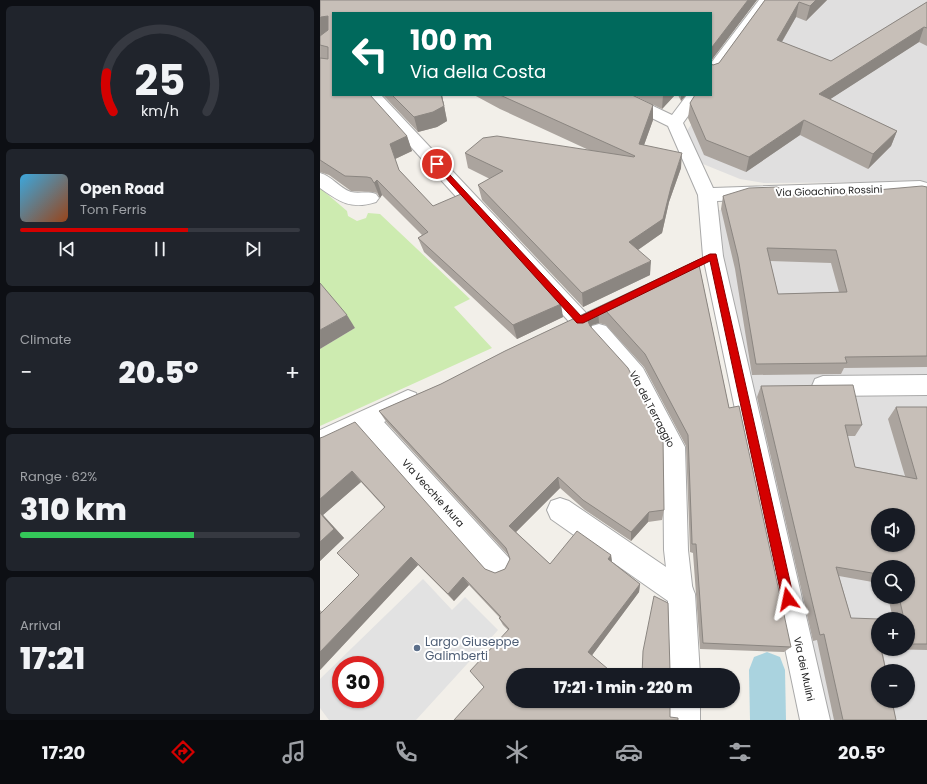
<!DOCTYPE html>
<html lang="en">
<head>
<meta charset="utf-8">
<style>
  :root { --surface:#171b24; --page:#20242c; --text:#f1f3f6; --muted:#9ea1a6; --line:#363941; --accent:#d40000 }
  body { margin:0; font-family:Poppins,sans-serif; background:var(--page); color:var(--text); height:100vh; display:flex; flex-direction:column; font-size:15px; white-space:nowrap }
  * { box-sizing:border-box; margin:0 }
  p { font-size:13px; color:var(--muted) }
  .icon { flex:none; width:22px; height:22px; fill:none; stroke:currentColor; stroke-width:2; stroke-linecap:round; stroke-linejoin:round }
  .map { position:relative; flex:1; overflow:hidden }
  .details { display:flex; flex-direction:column; gap:6px; padding:6px; background:#0d0f14; width:320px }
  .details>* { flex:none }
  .top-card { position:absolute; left:12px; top:12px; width:380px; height:84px; border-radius:0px; box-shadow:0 1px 3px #0004; background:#00695c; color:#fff; overflow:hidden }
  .controls { position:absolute; left:551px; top:508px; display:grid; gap:8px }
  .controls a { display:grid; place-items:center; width:44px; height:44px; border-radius:50%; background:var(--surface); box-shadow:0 1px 3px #0004; font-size:20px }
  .speed { position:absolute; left:12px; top:656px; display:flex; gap:8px; font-size:20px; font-weight:700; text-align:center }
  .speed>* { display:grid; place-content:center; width:52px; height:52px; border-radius:50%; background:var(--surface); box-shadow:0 1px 3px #0004; line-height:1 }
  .speed .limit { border:6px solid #d22; background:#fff; color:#111 }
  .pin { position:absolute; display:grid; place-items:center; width:34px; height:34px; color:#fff; margin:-17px; border:2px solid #fff; border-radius:50%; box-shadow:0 1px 4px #0007 }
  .me { position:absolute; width:44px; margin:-22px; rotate:348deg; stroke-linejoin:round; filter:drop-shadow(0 0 3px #0008) }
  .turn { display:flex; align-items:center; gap:14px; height:84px; padding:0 12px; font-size:18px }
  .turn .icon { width:52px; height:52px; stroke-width:2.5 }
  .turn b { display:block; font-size:28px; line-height:34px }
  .big { font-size:30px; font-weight:800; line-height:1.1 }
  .details .tile { flex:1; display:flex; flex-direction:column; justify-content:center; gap:6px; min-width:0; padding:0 14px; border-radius:6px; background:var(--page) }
  .details .dial { align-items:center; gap:0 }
  .dial svg { height:104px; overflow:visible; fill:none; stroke:var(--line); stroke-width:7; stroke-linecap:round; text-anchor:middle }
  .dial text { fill:var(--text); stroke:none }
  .song { display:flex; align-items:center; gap:12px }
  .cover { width:48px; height:48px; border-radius:6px; background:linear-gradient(135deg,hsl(200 70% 55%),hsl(20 70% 35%)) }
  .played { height:4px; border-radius:2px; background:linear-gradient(90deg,var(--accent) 60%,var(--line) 60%) }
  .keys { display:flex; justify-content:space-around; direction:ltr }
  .heat { display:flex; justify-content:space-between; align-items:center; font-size:22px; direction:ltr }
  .charge { height:6px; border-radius:3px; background:linear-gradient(90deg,#34c759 62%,var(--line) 0) }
  .trip { position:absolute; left:186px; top:668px; width:234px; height:40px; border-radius:20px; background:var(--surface); box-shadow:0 1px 3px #0004; font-weight:800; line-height:40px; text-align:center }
  .tab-bar { display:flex; height:64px; justify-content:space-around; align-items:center; background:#090b0e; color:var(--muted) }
  .tab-bar .icon { width:28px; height:28px }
  .tab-bar .selected { color:var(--accent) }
  .tab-bar b { font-size:18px; color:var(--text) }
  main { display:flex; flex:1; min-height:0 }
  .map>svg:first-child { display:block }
  .residential { fill:#e0dfdf; fill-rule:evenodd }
  .grass { fill:#cdebb0 }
  .parking { fill:#e2e2e2; fill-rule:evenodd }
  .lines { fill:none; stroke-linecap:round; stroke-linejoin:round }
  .canal { fill:#aad3df; fill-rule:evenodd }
  .pedestrian-casing { stroke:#a9a9a9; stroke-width:2 }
  .minor-casing { stroke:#a9a9a9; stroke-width:2 }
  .pedestrian { fill:#fff; fill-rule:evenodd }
  .minor { fill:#fff; fill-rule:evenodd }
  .wall { fill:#aba49e; fill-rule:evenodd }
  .shaded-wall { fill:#8b8681 }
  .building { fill:#c7bfb8; stroke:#8b8681; fill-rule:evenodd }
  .route { fill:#d40000; stroke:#8a0000 }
  .service-dot { fill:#5c6f8a; stroke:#fff; stroke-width:1.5 }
  .labels { text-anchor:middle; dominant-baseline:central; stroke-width:4; stroke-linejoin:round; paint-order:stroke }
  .street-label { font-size:10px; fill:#222; stroke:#fff }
  .near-service-label { font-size:12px; fill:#4e5e75; stroke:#fff; text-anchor:start }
</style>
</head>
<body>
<main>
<section class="details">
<div class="tile dial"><svg viewBox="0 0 100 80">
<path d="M14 69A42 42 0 1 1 86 69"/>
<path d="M14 69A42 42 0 0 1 9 39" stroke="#d40000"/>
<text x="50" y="56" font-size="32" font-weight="700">25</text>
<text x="50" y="72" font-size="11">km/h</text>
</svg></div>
<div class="tile">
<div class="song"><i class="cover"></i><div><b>Open Road</b><p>Tom Ferris</p></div></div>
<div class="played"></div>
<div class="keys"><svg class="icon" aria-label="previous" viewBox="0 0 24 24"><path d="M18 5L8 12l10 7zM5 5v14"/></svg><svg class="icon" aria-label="pause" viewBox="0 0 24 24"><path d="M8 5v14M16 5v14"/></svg><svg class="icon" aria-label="next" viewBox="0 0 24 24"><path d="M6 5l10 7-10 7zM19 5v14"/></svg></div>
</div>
<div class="tile"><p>Climate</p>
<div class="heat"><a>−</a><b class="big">20.5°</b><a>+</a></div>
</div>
<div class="tile"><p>Range · 62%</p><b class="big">310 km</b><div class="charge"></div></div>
<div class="tile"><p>Arrival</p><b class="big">17:21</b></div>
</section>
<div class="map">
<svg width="607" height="720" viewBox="0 0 607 720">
  <rect width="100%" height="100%" fill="#f2efe9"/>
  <g class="residential">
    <polygon points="458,0 607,0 607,185 596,182 444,183 420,179 378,162 366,132"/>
    <path d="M444 196 607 201V720H510L430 393 403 255 397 211ZM558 515H588V545H558ZM558 567H588V597H558ZM558 619H588V649H558ZM558 671H588V701H558Z"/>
  </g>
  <polygon class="grass" points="0,188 27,211 28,216 37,221 46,218 48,213 60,214 150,299 134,307 172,348 0,426 0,349 35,328 0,287"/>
  <path class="parking" d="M103 579 132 610 145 597 178 630 96 720H9L0 708V679ZM21 665H55V699H21Z"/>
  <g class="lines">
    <polygon class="canal" points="447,652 460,657 465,670 466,720 430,720 429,670 434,657"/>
    <g class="pedestrian-casing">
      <polygon id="pedestrian" points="279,324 286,326 323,368 365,447 368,550 373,594 370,603 361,606 352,603 349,594 344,550 343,448 309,380 272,338 269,332 272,326"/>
    </g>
    <g class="minor-casing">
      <g id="minor">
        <polygon points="439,0 453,0 396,77 391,79 391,63"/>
        <polygon points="44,95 61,95 267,314 271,320 267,326 260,328 253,326"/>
        <polygon points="289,95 310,95 352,115 367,95 383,95 363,123 393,188 600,181 607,183 607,196 598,193 397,201 403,256 510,720 480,720 383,256 378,195 348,126 291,98"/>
        <path d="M0 173C12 176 19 188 31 192 38 194 48 191 56 194L59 198 56 202C31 210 20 202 0 188Z"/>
        <polygon points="607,375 607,395 503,396 495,393 492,386 495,379 503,376"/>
        <polygon points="88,390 96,393 99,400 96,407 64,422 189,558 193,567 189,576 180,580 171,576 43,432 0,452 0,430"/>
        <polygon points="240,498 249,501 371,584 375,594 380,675 350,675 348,601 231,519 227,510 231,501"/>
        <rect x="350" y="701" width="30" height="19"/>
      </g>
    </g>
    <use href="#pedestrian" class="pedestrian"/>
    <use href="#minor" class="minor"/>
  </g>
  <g class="wall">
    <polygon points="0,0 437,0 391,60 391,64 393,65 399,63 445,0 507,0 486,21 476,17 462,42 511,61 607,2 607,46 599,42 510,99 577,131 571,146 548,169 480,135 426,172 384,155 368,118 370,103 391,95 391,13 13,13 13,95 87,136 92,151 75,159 79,170 113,206 243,317 197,339 104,252 98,238 102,235 62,195 60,198 57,193 53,192 31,191 9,175 0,172"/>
    <polygon points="63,95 122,95 127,121 117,127 98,132"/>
    <polygon points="154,95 312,95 333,105 333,120 324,145 361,168 349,202 342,233 318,250 330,275 263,307 162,200 158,185 170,179 148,168 145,153 271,151 180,109"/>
    <polygon points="313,95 355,95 342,109"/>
    <polygon points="358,95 366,95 361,101"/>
    <path d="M607 187V367L524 368 521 374 432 375 415 269 401 209 403 196 478 197ZM450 261 511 263 519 292 458 294Z"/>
    <polygon points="378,260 409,408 471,647 464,652 380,649 373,553 370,552 370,550 366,446 324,367 286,325 279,323 272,325 271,326 344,510 342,520 328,522 311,541 265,510 240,488 196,532 230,564 291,555 292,562 320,584 319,592 272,655 193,675 350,717 164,687 188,630 183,625 179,618 180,618 149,585 134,601 98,565 0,670 0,610 2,612 39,575 64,507 41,482 3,515 24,538 0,561 0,438 165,569 175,573 185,569 190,559 189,556 67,423 59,411 121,384"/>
    <path d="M441 386 542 425 535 436H527L535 467 585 476 568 419 576 407H607V650L562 649 576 720H514L497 640 493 641 437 397ZM558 567H588V597H568L573 619H588V649H558L531 618 519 576 558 583Z"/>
  </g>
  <g class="shaded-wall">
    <polygon points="428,0 437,0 391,61 392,47"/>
    <polygon points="496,0 507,0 486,21 490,6"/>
    <polygon points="479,2 476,17 454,55 457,40"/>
    <polygon points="8,16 13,28 0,38 0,18 1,17"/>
    <polygon points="604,27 599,42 495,109 499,94"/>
    <polygon points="121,95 122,95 127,121 117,127 98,132 94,117"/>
    <polygon points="343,95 355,95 342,109"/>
    <polygon points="361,95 366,95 361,101"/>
    <polygon points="333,105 333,120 319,159 319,144"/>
    <polygon points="484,120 480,135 426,172 429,157"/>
    <polygon points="577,131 571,146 548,169 553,154"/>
    <polygon points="87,136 92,151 75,159 70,144"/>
    <polygon points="362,153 361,168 349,202 342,233 309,256 309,242 351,187"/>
    <polygon points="57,180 62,195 60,198 54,183"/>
    <polygon points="331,261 330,275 263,307 262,293"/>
    <polygon points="241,304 243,317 197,339 193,325"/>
    <polygon points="278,309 279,323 272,325 268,333 267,319 271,311"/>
    <polygon points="27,315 35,328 0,349 0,330"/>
    <polygon points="32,471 41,482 3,515 24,538 0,561 0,499"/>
    <polygon points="238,477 240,488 193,535 189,526"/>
    <polygon points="329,512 328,522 311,541 311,532"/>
    <polygon points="291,555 292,563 288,559"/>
    <polygon points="91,557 98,565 0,670 0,652"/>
    <polygon points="143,577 149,585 134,601 128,594"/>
    <polygon points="320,584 319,592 270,658 268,652"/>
  </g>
  <g class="building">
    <polygon points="0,0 428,0 392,47 391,64 393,65 399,63 445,0 496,0 490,6 479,2 457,40 511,61 607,2 607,28 604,27 499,94 577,131 553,154 484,120 429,157 386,140 370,103 375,95 391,95 391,13 13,13 13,95 50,95 87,136 70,144 79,170 113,206 141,194 241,304 193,325 98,238 108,232 57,180 54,183 51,178 47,177 25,176 0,160 0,58 8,59 8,47 0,45 0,36 8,30 8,16 1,17 0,18"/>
    <polygon points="72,95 121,95 124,106 113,112 94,117"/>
    <polygon points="180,95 312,95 333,105 319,144 362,153 351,187 343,219 309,242 331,261 262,293 158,185 183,171 145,153 163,138 177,136 314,157 315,156"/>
    <path d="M602 186 607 187V356L525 357 527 363 436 364 418 257 403 196 429 188 457 187 478 197ZM447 248 516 250 527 292 458 294Z"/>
    <polygon points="378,260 409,408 419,406 471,647 383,643 376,544 372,544 372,541 368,435 325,354 286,311 278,309 271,311 267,319 270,326 308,368 343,437 344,510 329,512 311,532 263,500 238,477 189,526 230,564 257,531 291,555 288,559 320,584 268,652 295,675 193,675 193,701 350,701 350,717 358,718 358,720 134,720 164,687 150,671 189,629 179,618 181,617 143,577 128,594 91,557 0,652 0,614 39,575 17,553 65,507 32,471 0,499 0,438 3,437 35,422 165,569 175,573 185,569 190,559 186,548 59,411 121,384 185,351"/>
    <polygon points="0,283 27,315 0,330"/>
    <path d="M533 385 542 425H525L535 467 597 479 576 407H607V644H588V619H584L579 597H588V567H558V574L516 567 531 618 559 619H558V649H561L566 671H558V701H572L576 720H523L504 634 500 635 441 386ZM558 515H588V545H558Z"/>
    <polygon points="0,513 14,529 0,542"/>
    <polygon points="334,596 348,603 350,670 359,672 359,675 322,675 323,651"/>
  </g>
  <polygon class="route" points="117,161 261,316 390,254 396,254 474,599 472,603 468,605 464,603 462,599 390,261 263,323 257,323 114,165 113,164"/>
  <circle class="service-dot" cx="97" cy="648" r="4"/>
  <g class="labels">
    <g class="street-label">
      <text transform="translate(509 191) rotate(-2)">Via Gioachino Rossini</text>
      <text transform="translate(332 409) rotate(62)">Via del Terraggio</text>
      <text transform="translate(113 493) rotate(48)">Via Vecchie Mura</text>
      <text transform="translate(484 669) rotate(78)">Via dei Mulini</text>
    </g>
    <g class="near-service-label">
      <text x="105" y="641">Largo Giuseppe<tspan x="105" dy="14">Galimberti</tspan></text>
    </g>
  </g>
</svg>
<div class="controls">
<a><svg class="icon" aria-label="sound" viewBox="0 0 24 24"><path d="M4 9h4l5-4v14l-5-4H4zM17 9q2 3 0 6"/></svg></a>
<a><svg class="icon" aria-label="search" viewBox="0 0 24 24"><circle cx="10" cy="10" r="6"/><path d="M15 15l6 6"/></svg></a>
<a>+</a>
<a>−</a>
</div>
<div class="speed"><div class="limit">30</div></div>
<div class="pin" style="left:117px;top:164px;background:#d93025"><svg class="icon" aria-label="arrive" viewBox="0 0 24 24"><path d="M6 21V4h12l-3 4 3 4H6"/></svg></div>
<svg class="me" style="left:468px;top:599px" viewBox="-20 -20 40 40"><path d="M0-17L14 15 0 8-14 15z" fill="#d40000" stroke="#fff" stroke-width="4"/></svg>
<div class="trip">17:21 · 1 min · 220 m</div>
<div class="top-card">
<div class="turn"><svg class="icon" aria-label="left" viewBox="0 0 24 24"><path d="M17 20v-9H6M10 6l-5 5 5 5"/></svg><div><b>100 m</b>Via della Costa</div></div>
</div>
</div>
</main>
<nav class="tab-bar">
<b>17:20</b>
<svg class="icon selected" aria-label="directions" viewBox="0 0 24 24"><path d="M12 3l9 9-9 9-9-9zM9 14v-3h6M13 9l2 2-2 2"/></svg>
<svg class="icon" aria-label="music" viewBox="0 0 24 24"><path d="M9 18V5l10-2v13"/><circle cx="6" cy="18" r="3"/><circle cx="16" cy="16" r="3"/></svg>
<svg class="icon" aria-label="phone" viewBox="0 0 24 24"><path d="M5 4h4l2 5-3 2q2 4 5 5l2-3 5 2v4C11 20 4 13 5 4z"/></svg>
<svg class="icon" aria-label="climate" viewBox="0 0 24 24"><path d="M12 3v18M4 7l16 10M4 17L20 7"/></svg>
<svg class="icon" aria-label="car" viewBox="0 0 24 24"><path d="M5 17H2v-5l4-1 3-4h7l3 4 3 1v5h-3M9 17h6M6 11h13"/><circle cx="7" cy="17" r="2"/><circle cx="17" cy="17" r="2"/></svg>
<svg class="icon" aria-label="filters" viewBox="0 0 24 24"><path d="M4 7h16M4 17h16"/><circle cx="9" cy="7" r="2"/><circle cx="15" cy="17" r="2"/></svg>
<b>20.5°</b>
</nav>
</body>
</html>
